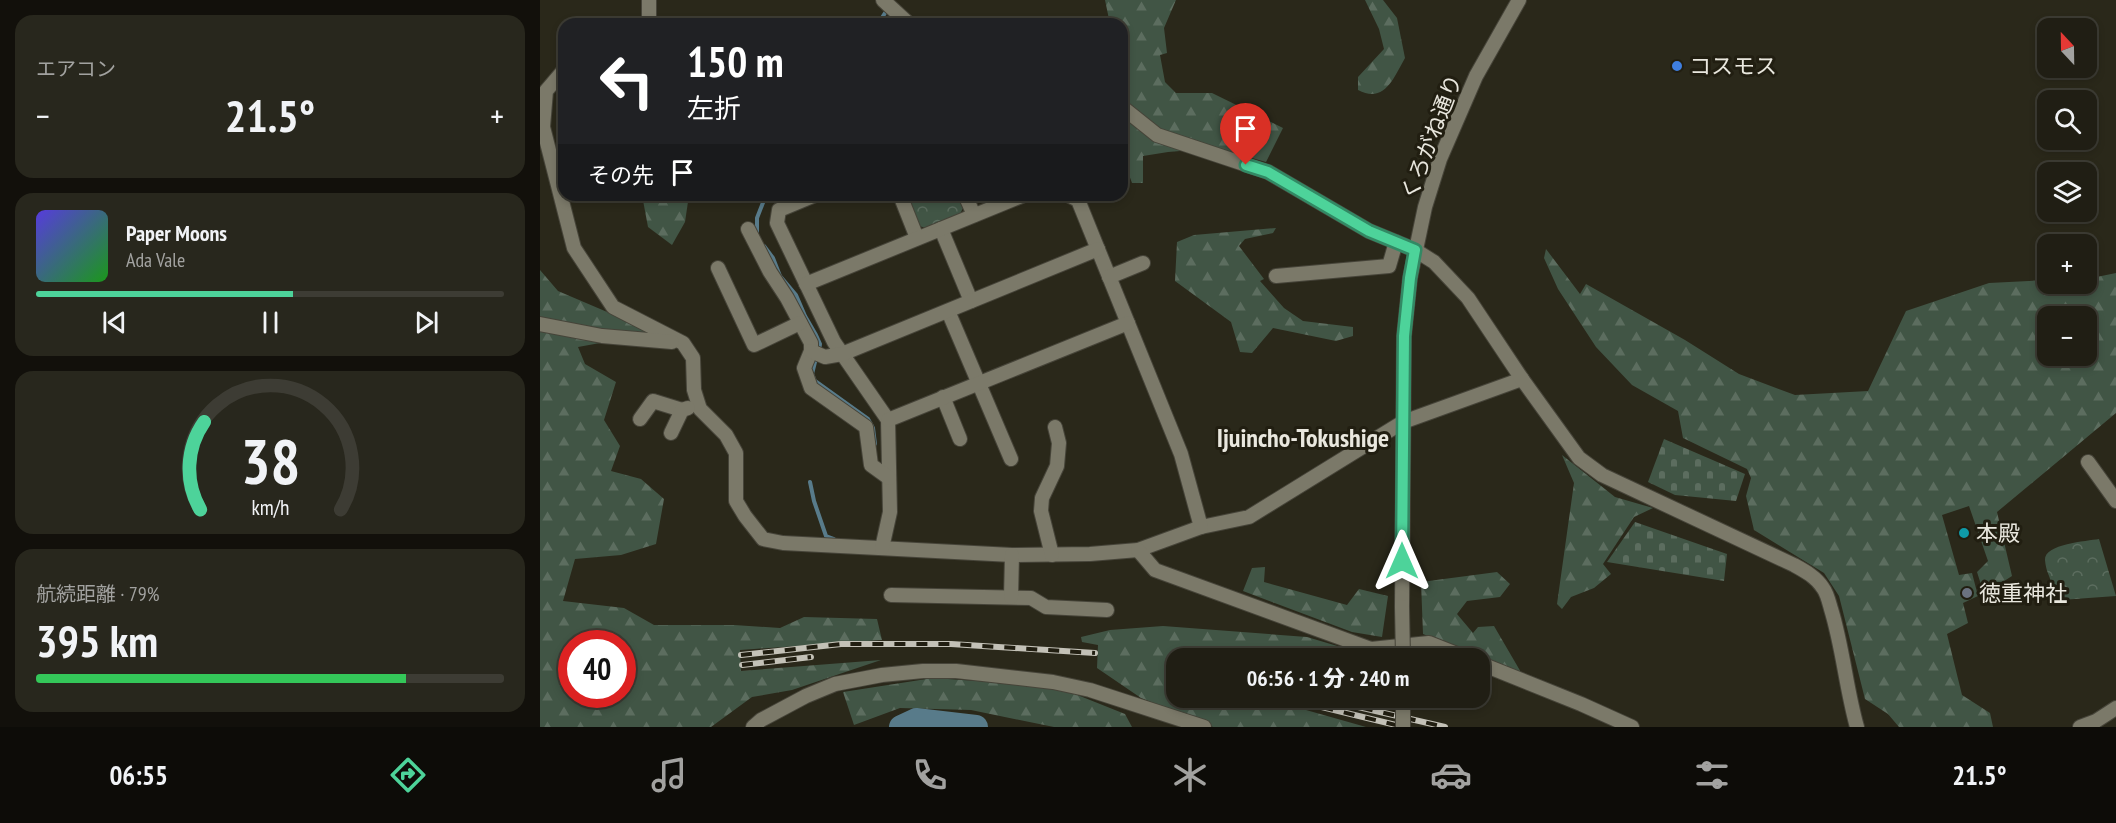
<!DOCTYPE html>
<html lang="ja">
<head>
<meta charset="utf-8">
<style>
  :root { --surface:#201e14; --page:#28271d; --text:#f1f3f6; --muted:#a2a2a0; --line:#3d3c34; --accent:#4dd39a }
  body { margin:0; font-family:"PT Sans Narrow","Noto Sans JP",sans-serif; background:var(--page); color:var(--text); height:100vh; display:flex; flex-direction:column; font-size:22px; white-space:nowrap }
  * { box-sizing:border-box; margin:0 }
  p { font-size:20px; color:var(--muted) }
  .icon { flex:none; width:33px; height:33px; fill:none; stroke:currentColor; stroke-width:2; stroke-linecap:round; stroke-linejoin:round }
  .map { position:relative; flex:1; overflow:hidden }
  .panel { display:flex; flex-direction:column; gap:15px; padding:15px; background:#12100b; width:540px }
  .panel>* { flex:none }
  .hud { position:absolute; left:18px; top:18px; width:570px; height:183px; border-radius:18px; box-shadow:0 3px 9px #0003,0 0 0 2px var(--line); background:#202124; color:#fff; overflow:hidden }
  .needle { width:39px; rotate:338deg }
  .buttons { position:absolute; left:1497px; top:18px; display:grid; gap:12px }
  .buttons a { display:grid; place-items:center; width:60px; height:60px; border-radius:12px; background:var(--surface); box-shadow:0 3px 9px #0003,0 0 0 2px var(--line); font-size:30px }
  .speed { position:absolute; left:18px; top:630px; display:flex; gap:12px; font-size:30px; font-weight:700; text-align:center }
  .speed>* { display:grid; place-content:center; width:78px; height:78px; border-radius:50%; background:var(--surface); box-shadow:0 3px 9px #0003,0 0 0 2px var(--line); line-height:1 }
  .speed .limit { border:9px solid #d22; background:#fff; color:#111 }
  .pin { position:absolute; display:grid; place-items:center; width:51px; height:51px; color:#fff; margin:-62px -26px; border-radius:50% 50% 50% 0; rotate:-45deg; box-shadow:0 0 6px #0007 }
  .pin .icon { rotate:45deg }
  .me { position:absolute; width:66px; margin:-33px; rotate:0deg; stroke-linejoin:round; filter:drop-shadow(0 0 4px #0008) }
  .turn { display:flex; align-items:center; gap:21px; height:126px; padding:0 30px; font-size:27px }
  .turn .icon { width:78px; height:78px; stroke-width:2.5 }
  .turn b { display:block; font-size:42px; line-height:51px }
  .then { display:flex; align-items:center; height:57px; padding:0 30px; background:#0003; gap:12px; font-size:22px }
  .big { font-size:45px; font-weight:800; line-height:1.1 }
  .panel .widget { flex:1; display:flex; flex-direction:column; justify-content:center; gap:9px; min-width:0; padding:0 21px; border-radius:18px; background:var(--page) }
  .panel .dial { align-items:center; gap:0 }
  .dial svg { height:156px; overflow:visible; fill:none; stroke:var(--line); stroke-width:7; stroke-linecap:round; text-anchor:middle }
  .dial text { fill:var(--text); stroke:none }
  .song { display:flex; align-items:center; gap:18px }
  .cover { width:72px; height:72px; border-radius:9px; background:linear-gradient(135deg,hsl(250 70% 55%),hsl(120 70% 35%)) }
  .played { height:6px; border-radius:3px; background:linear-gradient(90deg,var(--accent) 55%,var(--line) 55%) }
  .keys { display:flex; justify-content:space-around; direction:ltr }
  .heat { display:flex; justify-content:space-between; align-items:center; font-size:33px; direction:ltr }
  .charge { height:9px; border-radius:4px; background:linear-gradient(90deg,#34c759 79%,var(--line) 0) }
  .trip { position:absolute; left:626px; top:648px; width:324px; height:60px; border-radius:18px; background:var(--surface); box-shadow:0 3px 9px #0003,0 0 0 2px var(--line); font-weight:800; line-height:60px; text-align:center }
  .menu { display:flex; height:96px; justify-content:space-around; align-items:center; background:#0d0c08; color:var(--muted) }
  .menu .icon { width:42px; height:42px }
  .menu .on { color:var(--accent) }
  .menu b { font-size:27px; color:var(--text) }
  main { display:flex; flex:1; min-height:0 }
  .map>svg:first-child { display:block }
  .forest { fill:url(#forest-firs); fill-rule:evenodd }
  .cemetery { fill:url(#cemetery-stones) }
  .park { fill:url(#park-crowns) }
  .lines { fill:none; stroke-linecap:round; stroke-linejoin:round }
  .stream { stroke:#587b8a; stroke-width:4 }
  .river { stroke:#587b8a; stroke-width:24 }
  .minor-casing { stroke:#464439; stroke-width:16 }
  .minor { stroke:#7b7969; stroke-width:14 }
  .rail-casing { stroke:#c3c1b7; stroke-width:6 }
  .rail { stroke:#211e11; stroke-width:4; stroke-dasharray:11; stroke-linecap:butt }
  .minor-bridge-casing { stroke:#464439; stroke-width:16; stroke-linecap:butt }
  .minor-bridge { stroke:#7b7969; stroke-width:14 }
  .route-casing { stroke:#328964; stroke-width:15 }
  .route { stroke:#4dd39a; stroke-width:10 }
  .shop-dot { fill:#3f7fe0; stroke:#211e11; stroke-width:2 }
  .culture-dot { fill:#0f9aa8; stroke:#211e11; stroke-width:2 }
  .worship-dot { fill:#6b7280; stroke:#211e11; stroke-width:2 }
  .labels { text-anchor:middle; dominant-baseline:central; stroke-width:6; stroke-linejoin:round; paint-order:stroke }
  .poi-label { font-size:22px; fill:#e9e7de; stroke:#211e11; text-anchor:start }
  .street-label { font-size:22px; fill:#e9e7de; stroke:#211e11 }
  .quarter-label { font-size:26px; font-weight:bold; fill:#e9e7de; stroke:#211e11 }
</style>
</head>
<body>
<main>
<section class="panel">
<div class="widget"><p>エアコン</p>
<div class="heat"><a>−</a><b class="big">21.5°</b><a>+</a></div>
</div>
<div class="widget">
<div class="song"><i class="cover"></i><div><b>Paper Moons</b><p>Ada Vale</p></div></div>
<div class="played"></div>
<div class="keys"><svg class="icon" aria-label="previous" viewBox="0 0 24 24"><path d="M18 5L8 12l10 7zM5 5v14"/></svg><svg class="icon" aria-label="pause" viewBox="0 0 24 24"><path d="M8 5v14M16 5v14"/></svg><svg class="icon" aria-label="next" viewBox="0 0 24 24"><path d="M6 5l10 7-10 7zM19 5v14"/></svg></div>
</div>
<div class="widget dial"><svg viewBox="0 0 100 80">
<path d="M14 69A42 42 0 1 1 86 69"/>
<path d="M14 69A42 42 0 0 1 16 24" stroke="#4dd39a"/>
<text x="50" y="56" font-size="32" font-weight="700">38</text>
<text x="50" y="72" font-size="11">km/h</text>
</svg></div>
<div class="widget"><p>航続距離 · 79%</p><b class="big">395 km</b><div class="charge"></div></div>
</section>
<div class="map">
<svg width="1576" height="727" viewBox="0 0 1576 727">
  <defs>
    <pattern id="forest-firs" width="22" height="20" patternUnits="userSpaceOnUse" patternTransform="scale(1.5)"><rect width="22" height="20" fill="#415545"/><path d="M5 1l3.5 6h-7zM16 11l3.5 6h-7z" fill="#5c6d5f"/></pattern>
    <pattern id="cemetery-stones" width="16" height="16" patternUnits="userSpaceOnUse" patternTransform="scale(1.5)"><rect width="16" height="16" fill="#415545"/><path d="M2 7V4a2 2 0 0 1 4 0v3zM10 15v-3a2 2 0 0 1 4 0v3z" fill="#5c6d5f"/></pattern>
    <pattern id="park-crowns" width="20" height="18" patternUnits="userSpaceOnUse" patternTransform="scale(1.5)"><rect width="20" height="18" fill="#415545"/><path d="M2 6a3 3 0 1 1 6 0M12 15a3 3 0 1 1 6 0" fill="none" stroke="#5c6d5f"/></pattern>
  </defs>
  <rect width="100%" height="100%" fill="#2a281a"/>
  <g class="forest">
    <polygon points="565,0 636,0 624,28 627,53 620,55 625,82 636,93 672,93 743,128 726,162 677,148 628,152 603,156 603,183 592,183 584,161 582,160 582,24 570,24"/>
    <path d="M825 0H843L857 18 865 58C854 77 845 104 818 90V77L844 49 839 29Z"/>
    <polygon points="102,195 149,195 145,222 132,245 108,227"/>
    <polygon points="736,228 733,233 705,239 699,246 724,279 720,281 744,308 763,321 813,327 813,336 796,341 733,328 712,353 700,352 691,322 635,281 637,242 654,235"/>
    <path d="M1006 249 1040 294 1046 284 1145 340 1199 374 1255 395 1328 391 1366 311 1449 283 1507 280 1508 284H1546L1547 279 1576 273V413L1457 512 1472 576 1444 594 1437 572 1448 561 1429 506 1402 515 1419 575 1432 573 1438 596 1423 603 1428 623 1407 634 1422 695 1450 713 1453 727H1359L1348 714 1325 699 1299 596 1284 573 1214 530 1206 496 1211 478 1207 469 1143 438 1138 411 1092 385 1056 347 1018 289 1004 258ZM1508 316H1546V356H1508Z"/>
    <path d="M0 270 18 291 107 329 104 335 38 347 45 364 76 382 64 420 80 446 71 471 101 479 124 499 116 544 81 555 35 559 23 601 84 608 114 625H194L240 628 264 617 337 619 342 640 200 650 201 671 341 660 252 690 212 697 171 727H0ZM32 644H82V694H32Z"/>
    <polygon points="1022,455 1075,497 1113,508 1094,517 1063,564 1071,574 1054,588 1031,597 1022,609 1017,604 1034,483"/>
    <polygon points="725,567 724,582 807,605 819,589 848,596 842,637 812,632 703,591 712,568"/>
    <polygon points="957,572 970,584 960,597 927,601 917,614 933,633 938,627 954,626 982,674 883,634 881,582"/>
    <polygon points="623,626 767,637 821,653 822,658 636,658 636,698 761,698 759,708 826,727 673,727 601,698 557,668 558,645 542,642 541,637 570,630"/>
    <polygon points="393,678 480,684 530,692 585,714 592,727 514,727 431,710 360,708 314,725 303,692"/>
    <polygon points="807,698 845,698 843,705"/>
  </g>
  <g class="cemetery">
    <polygon points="1124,439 1205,474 1196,501 1135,495 1108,482"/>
    <polygon points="1095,522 1187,554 1184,581 1067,562"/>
  </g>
  <g class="park">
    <polygon points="366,195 418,195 423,208 420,214 386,228 379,226"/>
    <path d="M1559 539 1576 596 1507 601C1516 576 1507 581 1505 560 1504 544 1547 541 1559 539Z"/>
  </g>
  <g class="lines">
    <g class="stream">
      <polyline points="338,24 345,13"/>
      <polyline points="217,234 217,218 226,195"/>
      <polyline points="224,246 233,258 240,276 256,295 265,316 276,335 280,344 279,351"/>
      <polyline points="276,358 272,374 275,381 328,419 333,428 335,444"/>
      <polyline points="270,482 274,501 286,536 294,539"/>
    </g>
    <polyline class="river" points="361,727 376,720 436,727"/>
    <g class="minor-casing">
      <g id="minor">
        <polyline points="343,0 369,24"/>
        <polyline points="109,24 109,0"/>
        <polyline points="24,70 6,91 3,127 34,248 73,307 143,343 153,358 154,390 160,409 186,435 196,453 196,501 205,516 223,539 243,543 472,555 550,554 598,550 661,527 709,517 863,422 982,379"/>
        <path d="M582 107 617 135 728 172 829 231 875 250 894 262 928 298 982 379 1039 458 1062 475 1254 565C1265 571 1276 577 1283 588 1287 593 1289 602 1291 609 1303 648 1306 688 1317 727"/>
        <polyline points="275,195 239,210 237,223 294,342 348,420 350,512 342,548"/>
        <polyline points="360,195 377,238"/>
        <polyline points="425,195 434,215"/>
        <polyline points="528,195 538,200 641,454 661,527"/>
        <polyline points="208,229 230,272 247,298 271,343 271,351 264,368 271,388 326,427 331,465 349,478"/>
        <polyline points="401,229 431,301"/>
        <polyline points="178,268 214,345 260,323"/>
        <polyline points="736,276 849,266 856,242"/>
        <polyline points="569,277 603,263"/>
        <polyline points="266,284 484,195"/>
        <polyline points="408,311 471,459"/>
        <polyline points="0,324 62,336 132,342"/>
        <polyline points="271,351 285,357 302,354 558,249"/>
        <polyline points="403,397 420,439"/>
        <polyline points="100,419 113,401 142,410"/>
        <polyline points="348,420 588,323"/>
        <polyline points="131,433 142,410 148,408"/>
        <polyline points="1548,462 1576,501"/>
        <polyline points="598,550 615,570 831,649 889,643 927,658"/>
        <polyline points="512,555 501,511 502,498 517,466 519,443 515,427"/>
        <polyline points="351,595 491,598 506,607 567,610"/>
        <polyline points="471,597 472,555"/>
        <polyline points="862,607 864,336 870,278 885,207 900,159 936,76 979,0"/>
        <polyline points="939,663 1041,704 1092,727"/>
        <polyline points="213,727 221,720 266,696 295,684 342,675 383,671 416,671 513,682 550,690 664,727"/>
        <polyline points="1540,727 1556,721 1576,708"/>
      </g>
    </g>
    <use href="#minor" class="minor"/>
    <g class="rail-casing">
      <g id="rail">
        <polyline points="201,655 301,644 411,644 555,653"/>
        <polyline points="202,665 271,657"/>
        <polyline points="779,698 905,727"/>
        <polyline points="761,702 864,727"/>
      </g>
    </g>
    <use href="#rail" class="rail"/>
    <g class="minor-bridge-casing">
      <g id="minor-bridge">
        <polyline points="862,607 863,658"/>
        <polyline points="863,698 863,727"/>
      </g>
    </g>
    <use href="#minor-bridge" class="minor-bridge"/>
  </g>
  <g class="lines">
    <g class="route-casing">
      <polyline id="route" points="706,165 728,172 829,231 875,250 870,278 864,336 862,561"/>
    </g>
    <use href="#route" class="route"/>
  </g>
  <circle class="shop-dot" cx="1137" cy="66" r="6"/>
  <circle class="culture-dot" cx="1424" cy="533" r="6"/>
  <circle class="worship-dot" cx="1427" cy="593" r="6"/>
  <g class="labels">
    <g class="poi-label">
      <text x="1149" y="66">コスモス</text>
      <text x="1436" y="533">本殿</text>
      <text x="1439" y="593">徳重神社</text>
    </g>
    <g class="street-label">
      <text transform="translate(891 137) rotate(-69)">くろがね通り</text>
    </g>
    <g class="quarter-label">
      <text x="763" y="437">Ijuincho-Tokushige</text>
    </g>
  </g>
</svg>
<div class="buttons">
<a><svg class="needle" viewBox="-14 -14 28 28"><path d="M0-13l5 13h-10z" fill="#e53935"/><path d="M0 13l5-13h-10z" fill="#a2a2a0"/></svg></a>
<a><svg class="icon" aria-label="search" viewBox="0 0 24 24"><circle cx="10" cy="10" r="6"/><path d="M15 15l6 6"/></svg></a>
<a><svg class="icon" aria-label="layers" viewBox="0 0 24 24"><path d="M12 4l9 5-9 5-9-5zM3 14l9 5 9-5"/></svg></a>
<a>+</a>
<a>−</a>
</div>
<div class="speed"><div class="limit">40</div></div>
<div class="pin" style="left:706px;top:165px;background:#d93025"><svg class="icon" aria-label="arrive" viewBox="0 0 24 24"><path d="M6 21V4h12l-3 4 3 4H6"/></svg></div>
<svg class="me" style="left:862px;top:561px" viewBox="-20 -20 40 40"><path d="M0-17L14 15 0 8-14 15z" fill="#4dd39a" stroke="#fff" stroke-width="4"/></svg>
<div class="trip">06:56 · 1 分 · 240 m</div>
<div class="hud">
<div class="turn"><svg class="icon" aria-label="left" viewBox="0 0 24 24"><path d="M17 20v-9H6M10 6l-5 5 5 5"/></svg><div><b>150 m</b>左折</div></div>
<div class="then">その先<svg class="icon" aria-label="arrive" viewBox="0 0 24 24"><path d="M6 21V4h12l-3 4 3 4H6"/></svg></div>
</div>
</div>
</main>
<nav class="menu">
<b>06:55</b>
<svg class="icon on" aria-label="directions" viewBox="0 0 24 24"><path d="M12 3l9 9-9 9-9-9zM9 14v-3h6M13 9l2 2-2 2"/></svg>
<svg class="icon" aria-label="music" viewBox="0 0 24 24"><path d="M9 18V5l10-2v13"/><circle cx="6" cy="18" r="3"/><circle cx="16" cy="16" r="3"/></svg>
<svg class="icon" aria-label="phone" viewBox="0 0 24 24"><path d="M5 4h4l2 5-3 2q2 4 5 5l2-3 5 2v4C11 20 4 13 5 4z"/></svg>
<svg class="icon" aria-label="climate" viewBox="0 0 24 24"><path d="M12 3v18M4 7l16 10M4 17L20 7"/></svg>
<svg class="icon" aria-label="car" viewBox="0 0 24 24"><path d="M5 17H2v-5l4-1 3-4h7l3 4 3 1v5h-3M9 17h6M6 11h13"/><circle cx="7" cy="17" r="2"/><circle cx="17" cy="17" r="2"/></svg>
<svg class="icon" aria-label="filters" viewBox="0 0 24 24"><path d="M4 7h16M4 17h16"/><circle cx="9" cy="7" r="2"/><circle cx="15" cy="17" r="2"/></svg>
<b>21.5°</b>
</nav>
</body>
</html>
